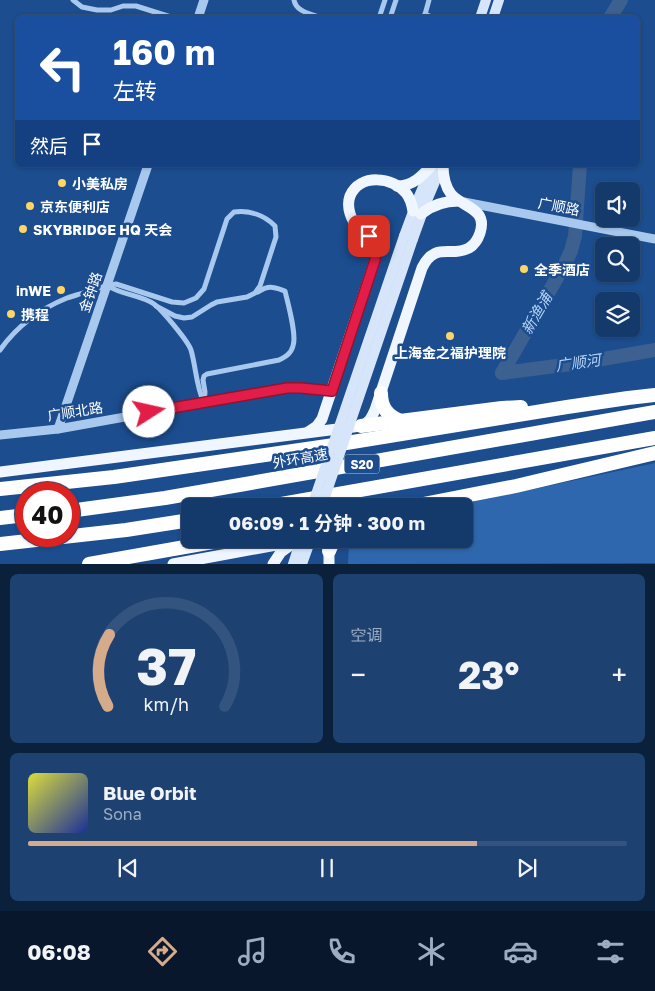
<!DOCTYPE html>
<html lang="zh">
<head>
<meta charset="utf-8">
<style>
  :root { --surface:#143a6b; --page:#1d4171; --text:#f1f3f6; --muted:#9dadc1; --line:#33547e; --accent:#d6ab8b }
  body { margin:0; font-family:"Golos Text","Noto Sans SC",sans-serif; background:var(--page); color:var(--text); height:100vh; display:flex; flex-direction:column; font-size:19px; white-space:nowrap }
  * { box-sizing:border-box; margin:0 }
  p { font-size:16px; color:var(--muted) }
  .icon { flex:none; width:28px; height:28px; fill:none; stroke:currentColor; stroke-width:2; stroke-linecap:round; stroke-linejoin:round }
  .map { position:relative; height:564px; overflow:hidden }
  .drawer { display:flex; flex-direction:column; gap:10px; padding:10px; background:#0b203b; flex:1 }
  .drawer>* { flex:none }
  .hud { position:absolute; left:15px; top:15px; width:625px; height:152px; border-radius:8px; box-shadow:0 1px 4px #0004,0 0 0 1px var(--line); background:#1a4fa0; color:#fff; overflow:hidden }
  .tools { position:absolute; left:595px; top:182px; display:grid; gap:10px }
  .tools a { display:grid; place-items:center; width:45px; height:45px; border-radius:8px; background:var(--surface); box-shadow:0 1px 4px #0004,0 0 0 1px var(--line); font-size:25px }
  .speed { position:absolute; left:15px; top:482px; display:flex; gap:10px; font-size:25px; font-weight:700; text-align:center }
  .speed>* { display:grid; place-content:center; width:65px; height:65px; border-radius:50%; background:var(--surface); box-shadow:0 1px 4px #0004,0 0 0 1px var(--line); line-height:1 }
  .speed .limit { border:8px solid #d22; background:#fff; color:#111 }
  .pin { position:absolute; display:grid; place-items:center; width:42px; height:42px; color:#fff; margin:-21px; border-radius:10px; box-shadow:0 2px 8px #0006 }
  .me { position:absolute; width:55px; margin:-28px; rotate:80deg; stroke-linejoin:round; filter:drop-shadow(0 0 4px #0008) }
  .turn { display:flex; align-items:center; gap:18px; height:105px; padding:0 15px; font-size:22px }
  .turn .icon { width:65px; height:65px; stroke-width:2.5 }
  .turn b { display:block; font-size:35px; line-height:42px }
  .then { display:flex; align-items:center; height:48px; padding:0 15px; background:#0003; gap:10px; font-size:19px }
  .big { font-size:38px; font-weight:700; line-height:1.1 }
  .drawer .card { flex:1; display:flex; flex-direction:column; justify-content:center; gap:8px; min-width:0; padding:0 18px; border-radius:8px; background:var(--page) }
  .drawer .dial { align-items:center; gap:0 }
  .dial svg { height:130px; overflow:visible; fill:none; stroke:var(--line); stroke-width:7; stroke-linecap:round; text-anchor:middle }
  .dial text { fill:var(--text); stroke:none }
  .song { display:flex; align-items:center; gap:15px }
  .cover { width:60px; height:60px; border-radius:8px; background:linear-gradient(135deg,hsl(60 70% 55%),hsl(230 70% 35%)) }
  .played { height:5px; border-radius:2px; background:linear-gradient(90deg,var(--accent) 75%,var(--line) 75%) }
  .keys { display:flex; justify-content:space-around; direction:ltr }
  .heat { display:flex; justify-content:space-between; align-items:center; font-size:28px; direction:ltr }
  .drawer .tiles { flex:1; display:grid; gap:10px; grid-template-columns:1fr 1fr }
  .card:last-child { grid-column:span 2 }
  .trip { position:absolute; left:181px; top:498px; width:292px; height:50px; border-radius:8px; background:var(--surface); box-shadow:0 1px 4px #0004,0 0 0 1px var(--line); font-weight:700; line-height:50px; text-align:center }
  .dock { display:flex; height:80px; justify-content:space-around; align-items:center; background:#08172b; color:var(--muted) }
  .dock .icon { width:35px; height:35px }
  .dock .selected { color:var(--accent) }
  .dock b { font-size:22px; color:var(--text) }
  .map>svg:first-child { display:block }
  .green { fill:#2e67ad }
  .lines { fill:none; stroke-linecap:round; stroke-linejoin:round }
  .river { stroke:#3c6090; stroke-width:14 }
  .minor { stroke:#a9c8ee; stroke-width:5 }
  .tertiary { stroke:#a9c8ee; stroke-width:9 }
  .secondary { stroke:#d6e5fa; stroke-width:10 }
  .primary { stroke:#f0f6ff; stroke-width:11 }
  .motorway { stroke:#fff; stroke-width:14 }
  .secondary-bridge { stroke:#d6e5fa; stroke-width:10 }
  .route-casing { stroke:#92132f; stroke-width:12 }
  .route { stroke:#e11d48; stroke-width:9 }
  .poi-dot { fill:#ffd466; stroke:#1b4d8f; stroke-width:2 }
  .labels { text-anchor:middle; dominant-baseline:central; stroke-width:5; stroke-linejoin:round; paint-order:stroke }
  .shield { fill:#1b4d8f; stroke:#bbcadd; stroke-width:1 }
  .shield-label { font-size:12px; font-weight:bold; fill:#fff }
  .poi-label { font-size:14px; font-weight:bold; fill:#fff; stroke:#1b4d8f; text-anchor:start }
  .street-label { font-size:14px; fill:#fff; stroke:#1b4d8f }
  .water-label { font-size:15px; font-style:italic; fill:#b5d2f5; stroke:#1b4d8f }
</style>
</head>
<body>
<div class="map">
<svg width="655" height="564" viewBox="0 0 655 564">
  <rect width="100%" height="100%" fill="#1b4d8f"/>
  <polygon class="green" points="655,463 655,563 348,564 349,541 352,539 465,539 465,506 458,506 477,501"/>
  <g class="lines">
    <g class="river">
      <polyline points="610,18 621,0"/>
      <polyline points="502,373 565,264 571,251 575,236 580,165"/>
      <polyline points="502,373 580,363 655,350"/>
    </g>
    <g class="minor">
      <polyline points="73,0 82,7 97,10 111,10 123,6 136,6 174,18"/>
      <path d="M294 0C296 12 311 14 322 18"/>
      <polyline points="425,14 434,18"/>
      <polyline points="379,18 385,0"/>
      <polyline points="390,18 396,0"/>
      <polyline points="424,18 429,0"/>
      <path d="M108 286C122 295 141 295 154 304 162 310 188 341 191 350 196 367 196 386 204 403"/>
      <path d="M0 350C17 326 40 309 67 298 73 296 80 294 86 292 96 289 105 286 116 284L172 302 184 303 196 298 204 289 227 219 234 212C249 210 264 215 275 226L276 237 260 286 255 293 247 297 217 302 211 305 192 317 184 318 175 316 156 306"/>
      <path d="M204 403 205 392 203 380 204 376 207 374 279 360C285 357 291 354 293 346 297 335 288 304 285 291 273 287 269 285 258 292"/>
    </g>
    <g class="tertiary">
      <polyline points="198,18 204,0"/>
      <polyline points="464,202 655,239"/>
      <polyline points="58,429 148,165"/>
      <polyline points="0,435 58,429 287,388 301,388 332,391"/>
    </g>
    <g class="secondary">
      <polyline points="480,18 486,0"/>
      <polyline points="493,18 499,0"/>
      <polyline points="404,236 417,201 432,166"/>
      <polyline points="413,239 426,203 442,165"/>
      <polyline points="302,564 311,539"/>
    </g>
    <g class="primary">
      <path d="M397 186C413 186 422 176 432 165"/>
      <path d="M421 214C432 205 444 201 459 201"/>
      <path d="M308 432 317 426 322 419 375 260C376 254 377 247 374 241 371 235 364 232 359 228 351 221 346 207 350 196 360 173 393 177 406 193 411 199 412 205 413 211"/>
      <path d="M0 472 361 426C369 423 372 417 375 410L422 268C435 241 451 258 469 248 474 245 478 239 480 233 488 208 463 208 451 194 445 186 443 175 443 165"/>
      <path d="M319 539C330 544 329 552 329 564"/>
      <polyline points="173,564 309,539"/>
      <polyline points="273,564 281,552 292,544"/>
    </g>
    <g class="motorway">
      <path d="M381 393C381 407 387 416 401 421"/>
      <polyline points="361,426 502,408 521,407"/>
      <polyline points="0,489 114,477 334,445 567,407 628,398 655,395"/>
      <polyline points="270,506 655,438"/>
      <polyline points="413,506 516,486 655,453"/>
      <polyline points="69,511 165,498 655,412"/>
      <polyline points="0,518 26,515"/>
      <polyline points="0,544 126,530 190,520"/>
      <polyline points="329,551 334,539"/>
      <polyline points="89,564 230,539"/>
    </g>
    <g class="secondary-bridge">
      <polyline points="312,506 404,236"/>
      <polyline points="322,506 413,239"/>
      <polyline points="293,564 301,539"/>
    </g>
  </g>
  <g class="lines">
    <g class="route-casing">
      <polyline id="route" points="149,412 287,388 301,388 332,391 375,260 375,244 369,236"/>
    </g>
    <use href="#route" class="route"/>
  </g>
  <g class="poi-dot">
    <circle cx="62" cy="183" r="5"/>
    <circle cx="30" cy="206" r="5"/>
    <circle cx="23" cy="229" r="5"/>
    <circle cx="524" cy="269" r="5"/>
    <circle cx="61" cy="290" r="5"/>
    <circle cx="11" cy="314" r="5"/>
    <circle cx="450" cy="336" r="5"/>
  </g>
  <g class="labels">
    <rect class="shield" x="344.5" y="454.5" width="35" height="19" rx="4"/>
    <g class="shield-label">
      <text x="362" y="464">S20</text>
    </g>
    <g class="poi-label">
      <text x="72" y="183">小美私房</text>
      <text x="40" y="206">京东便利店</text>
      <text x="33" y="229">SKYBRIDGE HQ 天会</text>
      <text x="534" y="269">全季酒店</text>
      <text x="51" y="290" text-anchor="end">inWE</text>
      <text x="21" y="314">携程</text>
      <text x="450" y="352" text-anchor="middle">上海金之福护理院</text>
    </g>
    <g class="street-label">
      <text transform="translate(559 206) rotate(11)">广顺路</text>
      <text transform="translate(90 292) rotate(-71)">金钟路</text>
      <text transform="translate(75 411) rotate(-9)">广顺北路</text>
      <text transform="translate(300 458) rotate(-10)">外环高速</text>
    </g>
    <g class="water-label">
      <text transform="translate(536 313) rotate(-60)">新渔浦</text>
      <text transform="translate(578 362) rotate(-8)">广顺河</text>
    </g>
  </g>
</svg>
<div class="tools">
<a><svg class="icon" aria-label="sound" viewBox="0 0 24 24"><path d="M4 9h4l5-4v14l-5-4H4zM17 9q2 3 0 6"/></svg></a>
<a><svg class="icon" aria-label="search" viewBox="0 0 24 24"><circle cx="10" cy="10" r="6"/><path d="M15 15l6 6"/></svg></a>
<a><svg class="icon" aria-label="layers" viewBox="0 0 24 24"><path d="M12 4l9 5-9 5-9-5zM3 14l9 5 9-5"/></svg></a>
</div>
<div class="speed"><div class="limit">40</div></div>
<div class="pin" style="left:369px;top:236px;background:#d93025"><svg class="icon" aria-label="arrive" viewBox="0 0 24 24"><path d="M6 21V4h12l-3 4 3 4H6"/></svg></div>
<svg class="me" style="left:149px;top:412px" viewBox="-20 -20 40 40"><circle r="19" fill="#fff"/><path d="M0-13L10 11 0 6-10 11z" fill="#e11d48"/></svg>
<div class="trip">06:09 · 1 分钟 · 300 m</div>
<div class="hud">
<div class="turn"><svg class="icon" aria-label="left" viewBox="0 0 24 24"><path d="M17 20v-9H6M10 6l-5 5 5 5"/></svg><div><b>160 m</b>左转</div></div>
<div class="then">然后<svg class="icon" aria-label="arrive" viewBox="0 0 24 24"><path d="M6 21V4h12l-3 4 3 4H6"/></svg></div>
</div>
</div>
<section class="drawer">
<div class="tiles">
<div class="card dial"><svg viewBox="0 0 100 80">
<path d="M14 69A42 42 0 1 1 86 69"/>
<path d="M14 69A42 42 0 0 1 15 25" stroke="#d6ab8b"/>
<text x="50" y="56" font-size="32" font-weight="700">37</text>
<text x="50" y="72" font-size="11">km/h</text>
</svg></div>
<div class="card"><p>空调</p>
<div class="heat"><a>−</a><b class="big">23°</b><a>+</a></div>
</div>
<div class="card">
<div class="song"><i class="cover"></i><div><b>Blue Orbit</b><p>Sona</p></div></div>
<div class="played"></div>
<div class="keys"><svg class="icon" aria-label="previous" viewBox="0 0 24 24"><path d="M18 5L8 12l10 7zM5 5v14"/></svg><svg class="icon" aria-label="pause" viewBox="0 0 24 24"><path d="M8 5v14M16 5v14"/></svg><svg class="icon" aria-label="next" viewBox="0 0 24 24"><path d="M6 5l10 7-10 7zM19 5v14"/></svg></div>
</div>
</div>
</section>
<nav class="dock">
<b>06:08</b>
<svg class="icon selected" aria-label="directions" viewBox="0 0 24 24"><path d="M12 3l9 9-9 9-9-9zM9 14v-3h6M13 9l2 2-2 2"/></svg>
<svg class="icon" aria-label="music" viewBox="0 0 24 24"><path d="M9 18V5l10-2v13"/><circle cx="6" cy="18" r="3"/><circle cx="16" cy="16" r="3"/></svg>
<svg class="icon" aria-label="phone" viewBox="0 0 24 24"><path d="M5 4h4l2 5-3 2q2 4 5 5l2-3 5 2v4C11 20 4 13 5 4z"/></svg>
<svg class="icon" aria-label="climate" viewBox="0 0 24 24"><path d="M12 3v18M4 7l16 10M4 17L20 7"/></svg>
<svg class="icon" aria-label="car" viewBox="0 0 24 24"><path d="M5 17H2v-5l4-1 3-4h7l3 4 3 1v5h-3M9 17h6M6 11h13"/><circle cx="7" cy="17" r="2"/><circle cx="17" cy="17" r="2"/></svg>
<svg class="icon" aria-label="filters" viewBox="0 0 24 24"><path d="M4 7h16M4 17h16"/><circle cx="9" cy="7" r="2"/><circle cx="15" cy="17" r="2"/></svg>
</nav>
</body>
</html>
